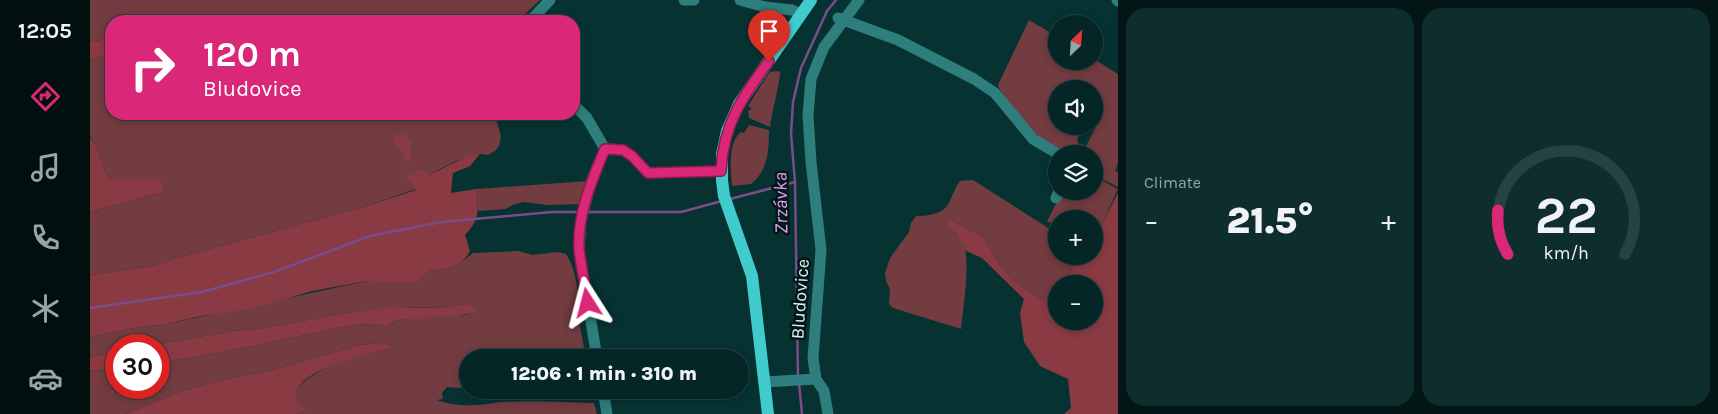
<!DOCTYPE html>
<html lang="en">
<head>
<meta charset="utf-8">
<style>
  :root { --surface:#052626; --page:#0e2e2e; --text:#f1f3f6; --muted:#97a5a7; --line:#264343; --accent:#db2777 }
  body { margin:0; font-family:Karla,sans-serif; background:var(--page); color:var(--text); height:100vh; display:flex; flex-direction:column; font-size:19px; white-space:nowrap }
  * { box-sizing:border-box; margin:0 }
  p { font-size:16px; color:var(--muted) }
  .icon { flex:none; width:28px; height:28px; fill:none; stroke:currentColor; stroke-width:2; stroke-linecap:round; stroke-linejoin:round }
  .map { position:relative; flex:1; overflow:hidden }
  .panel { display:flex; flex-direction:column; gap:8px; padding:8px; background:#031515; width:600px }
  .panel>* { flex:none }
  .top-card { position:absolute; left:15px; top:15px; width:475px; height:105px; border-radius:20px; box-shadow:0 2px 8px #0003,0 0 0 1px var(--line); background:#db2777; color:#fff; overflow:hidden }
  .needle { width:32px; rotate:25deg }
  .controls { position:absolute; left:958px; top:15px; display:grid; gap:10px }
  .controls a { display:grid; place-items:center; width:55px; height:55px; border-radius:50%; background:var(--surface); box-shadow:0 2px 8px #0003,0 0 0 1px var(--line); font-size:25px }
  .speed { position:absolute; left:15px; top:334px; display:flex; gap:10px; font-size:25px; font-weight:700; text-align:center }
  .speed>* { display:grid; place-content:center; width:65px; height:65px; border-radius:50%; background:var(--surface); box-shadow:0 2px 8px #0003,0 0 0 1px var(--line); line-height:1 }
  .speed .limit { border:8px solid #d22; background:#fff; color:#111 }
  .pin { position:absolute; display:grid; place-items:center; width:42px; height:42px; color:#fff; margin:-51px -21px; border-radius:50% 50% 50% 0; rotate:-45deg; box-shadow:0 0 5px #0007 }
  .pin .icon { rotate:45deg }
  .me { position:absolute; width:55px; margin:-28px; rotate:351deg; stroke-linejoin:round; filter:drop-shadow(0 0 4px #0008) }
  .turn { display:flex; align-items:center; gap:18px; height:105px; padding:0 15px; font-size:22px }
  .turn .icon { width:65px; height:65px; stroke-width:2.5 }
  .turn b { display:block; font-size:35px; line-height:42px }
  .big { font-size:38px; font-weight:800; line-height:1.1 }
  .panel .card { flex:1; display:flex; flex-direction:column; justify-content:center; gap:8px; min-width:0; padding:0 18px; border-radius:20px; background:var(--page) }
  .panel .dial { align-items:center; gap:0 }
  .dial svg { height:130px; overflow:visible; fill:none; stroke:var(--line); stroke-width:7; stroke-linecap:round; text-anchor:middle }
  .dial text { fill:var(--text); stroke:none }
  .heat { display:flex; justify-content:space-between; align-items:center; font-size:28px; direction:ltr }
  .panel .tiles { flex:1; display:grid; gap:8px; grid-template-columns:repeat(2,1fr) }
  .trip { position:absolute; left:369px; top:349px; width:290px; height:50px; border-radius:25px; background:var(--surface); box-shadow:0 2px 8px #0003,0 0 0 1px var(--line); font-weight:800; line-height:50px; text-align:center }
  main { display:flex; flex:1; min-height:0 }
  .tabs { display:flex; flex-direction:column; width:90px; justify-content:space-around; align-items:center; background:#020f0f; color:var(--muted) }
  .tabs .icon { width:35px; height:35px }
  .tabs .current { color:var(--accent) }
  .tabs b { font-size:22px; color:var(--text) }
  .map>svg:first-child { display:block }
  .green { fill:#723c40; fill-rule:evenodd }
  .forest { fill:#8a3a43 }
  .lines { fill:none; stroke-linecap:round; stroke-linejoin:round }
  .stream { stroke:#7a4c8b; stroke-width:2.5 }
  .minor { stroke:#2e7e7e; stroke-width:11 }
  .major { stroke:#42cbcd; stroke-width:12 }
  .route-casing { stroke:#8e194d; stroke-width:12 }
  .route { stroke:#db2777; stroke-width:9 }
  .labels { text-anchor:middle; dominant-baseline:central; stroke-width:5; stroke-linejoin:round; paint-order:stroke }
  .street-label { font-size:18px; fill:#d7f1f1; stroke:#031718 }
  .water-label { font-size:19px; font-style:italic; fill:#e1a1fa; stroke:#031718 }
</style>
</head>
<body>
<main>
<nav class="tabs">
<b>12:05</b>
<svg class="icon current" aria-label="directions" viewBox="0 0 24 24"><path d="M12 3l9 9-9 9-9-9zM9 14v-3h6M13 9l2 2-2 2"/></svg>
<svg class="icon" aria-label="music" viewBox="0 0 24 24"><path d="M9 18V5l10-2v13"/><circle cx="6" cy="18" r="3"/><circle cx="16" cy="16" r="3"/></svg>
<svg class="icon" aria-label="phone" viewBox="0 0 24 24"><path d="M5 4h4l2 5-3 2q2 4 5 5l2-3 5 2v4C11 20 4 13 5 4z"/></svg>
<svg class="icon" aria-label="climate" viewBox="0 0 24 24"><path d="M12 3v18M4 7l16 10M4 17L20 7"/></svg>
<svg class="icon" aria-label="car" viewBox="0 0 24 24"><path d="M5 17H2v-5l4-1 3-4h7l3 4 3 1v5h-3M9 17h6M6 11h13"/><circle cx="7" cy="17" r="2"/><circle cx="17" cy="17" r="2"/></svg>
</nav>
<div class="map">
<svg width="1028" height="414" viewBox="0 0 1028 414">
  <rect width="100%" height="100%" fill="#073232"/>
  <g class="green">
    <polygon points="0,0 450,0 428,21 147,21 139,19 124,21 86,20 81,21 21,21 21,38 0,42"/>
    <path d="M939 20 966 36V61H1004V59L1028 74V163L1025 171 1028 172V187L1004 175 1003 151 1000 149C995 150 991 147 986 148L984 154C955 154 926 111 910 90L908 85ZM966 89H1004V124L1006 127 996 146 988 143 987 139 994 126H966Z"/>
    <polygon points="21,54 21,114 405,114 411,137 409,146 405,151 398,155 390,154 366,161 350,169 339,175 326,189 273,207 90,257 62,266 0,275 0,212 73,192 70,179 18,179 7,147 0,136 0,59"/>
    <path d="M687 71 690 72C691 77 681 117 680 127L659 118 658 110H661V108L658 106 677 76 680 72Z"/>
    <path d="M659 125 679 130C679 152 678 170 661 184L642 186C641 171 637 143 651 132L654 133Z"/>
    <polygon points="1004,176 1028,189 1014,220 1004,236 1004,219 966,219 966,226 957,221 973,191 1004,191"/>
    <path d="M883 180 966 233V256H988L975 284H966V298L961 301H954L925 282 909 265 895 238 861 220 855 223C860 230 868 232 872 240 882 259 873 306 871 329L803 308 799 304 800 289 796 281 795 273 800 258 819 232 821 223 826 216C835 216 850 215 857 206 862 199 864 188 870 181Z"/>
    <polygon points="498,181 491,204 458,205 433,202 425,204 415,209 388,211 386,189"/>
    <path d="M429 251 442 255 468 252 476 254C484 265 488 288 489 301L486 305C488 323 494 340 495 357L378 358 377 386 369 388 357 387 352 393 353 399 347 400C362 406 381 406 397 404 402 404 407 402 412 402 443 401 473 402 504 403L507 414H206L216 411C213 407 208 403 206 399 199 383 243 364 255 360 269 355 285 352 300 349L302 345 291 343 269 345 178 371 126 381 87 393 36 414H0V371L26 368V388H69V363L154 348 262 325 284 324 296 326 305 321 314 319H338L342 316H368L379 314 376 304 353 308 316 307 257 313 167 329 142 331 64 345H26V352L0 357V337L49 327 72 325 277 281 329 280 337 271 356 269 370 263 383 253Z"/>
    <path d="M421 390H499L497 394C473 400 444 396 421 390Z"/>
  </g>
  <g class="forest">
    <polygon points="21,38 21,54 0,59 0,42"/>
    <polygon points="309,134 315,135 321,142 321,161 314,162 314,151 309,150 304,144 305,137"/>
    <polygon points="0,137 7,147 18,179 70,179 73,184 73,192 0,212"/>
    <path d="M390 154 380 166 363 173 361 193 386 189C388 211 391 218 375 235L380 251 377 256 370 263 356 269 338 271 329 280 321 283 277 281 222 291 161 309 111 316 72 325 49 327 0 337V275L62 266 90 257 273 207 326 190 316 176 331 169 339 175 378 156Z"/>
    <path d="M1028 193V414H974L981 408 978 379 950 366 934 342 930 313 934 299 892 258 876 251C873 244 871 237 865 232 861 229 858 228 855 223L861 220 895 238 909 265 925 282 954 301H961L966 298V321H1004V284H975L988 256H1004V236L1014 220Z"/>
    <polygon points="376,304 385,308 385,312 368,316 343,316 338,319 314,319 305,321 296,326 284,324 262,325 154,348 69,363 69,345 64,345 142,331 167,329 257,313 304,307 353,308"/>
    <path d="M291 343 302 345 300 349C280 353 206 370 206 395 205 401 213 407 217 411L206 414H36L87 393 126 381 178 371 269 345Z"/>
    <polygon points="26,352 26,368 0,371 0,357"/>
  </g>
  <g class="lines">
    <g class="stream">
      <polyline points="640,199 705,182"/>
      <polyline points="497,212 591,212 632,201"/>
      <polyline points="0,308 112,292 187,271 280,236 352,222 462,212 489,212"/>
      <polyline points="708,378 705,182 701,134 703,102 711,68 737,11 746,0"/>
      <polyline points="709,383 712,414"/>
    </g>
    <g class="minor">
      <polyline points="594,0 604,0"/>
      <polyline points="650,0 675,7 702,10 711,14"/>
      <polyline points="1027,0 1028,1"/>
      <polyline points="748,18 808,40 884,79 905,93 943,139 968,154"/>
      <polyline points="440,21 460,0"/>
      <polyline points="484,105 497,118 515,149"/>
      <polyline points="515,149 533,150 542,156 558,173 631,171"/>
      <polyline points="966,198 969,191"/>
      <polyline points="507,358 489,249 491,221 502,179 515,149"/>
      <polyline points="675,382 726,379"/>
      <polyline points="513,390 517,414"/>
      <polyline points="738,414 734,391 726,379 723,358 731,250 721,162 718,115 721,79 734,47 769,0"/>
    </g>
    <polyline class="major" points="678,414 662,276 634,196 632,180 632,154 637,131 649,104 721,0"/>
  </g>
  <g class="lines">
    <g class="route-casing">
      <path id="route" d="M498 303C495 285 491 267 489 249 487 215 502 180 515 149L533 150 542 156 558 173 631 171C633 125 652 97 679 61"/>
    </g>
    <use href="#route" class="route"/>
  </g>
  <g class="labels">
    <g class="street-label">
      <text transform="translate(710 299) rotate(-86)">Bludovice</text>
    </g>
    <g class="water-label">
      <text transform="translate(691 203) rotate(-91)">Zrzávka</text>
    </g>
  </g>
</svg>
<div class="controls">
<a><svg class="needle" viewBox="-14 -14 28 28"><path d="M0-13l5 13h-10z" fill="#e53935"/><path d="M0 13l5-13h-10z" fill="#97a5a7"/></svg></a>
<a><svg class="icon" aria-label="sound" viewBox="0 0 24 24"><path d="M4 9h4l5-4v14l-5-4H4zM17 9q2 3 0 6"/></svg></a>
<a><svg class="icon" aria-label="layers" viewBox="0 0 24 24"><path d="M12 4l9 5-9 5-9-5zM3 14l9 5 9-5"/></svg></a>
<a>+</a>
<a>−</a>
</div>
<div class="speed"><div class="limit">30</div></div>
<div class="pin" style="left:679px;top:61px;background:#d93025"><svg class="icon" aria-label="arrive" viewBox="0 0 24 24"><path d="M6 21V4h12l-3 4 3 4H6"/></svg></div>
<svg class="me" style="left:498px;top:303px" viewBox="-20 -20 40 40"><path d="M0-17L14 15 0 8-14 15z" fill="#db2777" stroke="#fff" stroke-width="4"/></svg>
<div class="trip">12:06 · 1 min · 310 m</div>
<div class="top-card">
<div class="turn"><svg class="icon" aria-label="right" viewBox="0 0 24 24"><path d="M7 20v-9h11M14 6l5 5-5 5"/></svg><div><b>120 m</b>Bludovice</div></div>
</div>
</div>
<section class="panel">
<div class="tiles">
<div class="card"><p>Climate</p>
<div class="heat"><a>−</a><b class="big">21.5°</b><a>+</a></div>
</div>
<div class="card dial"><svg viewBox="0 0 100 80">
<path d="M14 69A42 42 0 1 1 86 69"/>
<path d="M14 69A42 42 0 0 1 8 42" stroke="#db2777"/>
<text x="50" y="56" font-size="32" font-weight="700">22</text>
<text x="50" y="72" font-size="11">km/h</text>
</svg></div>
</div>
</section>
</main>
</body>
</html>
